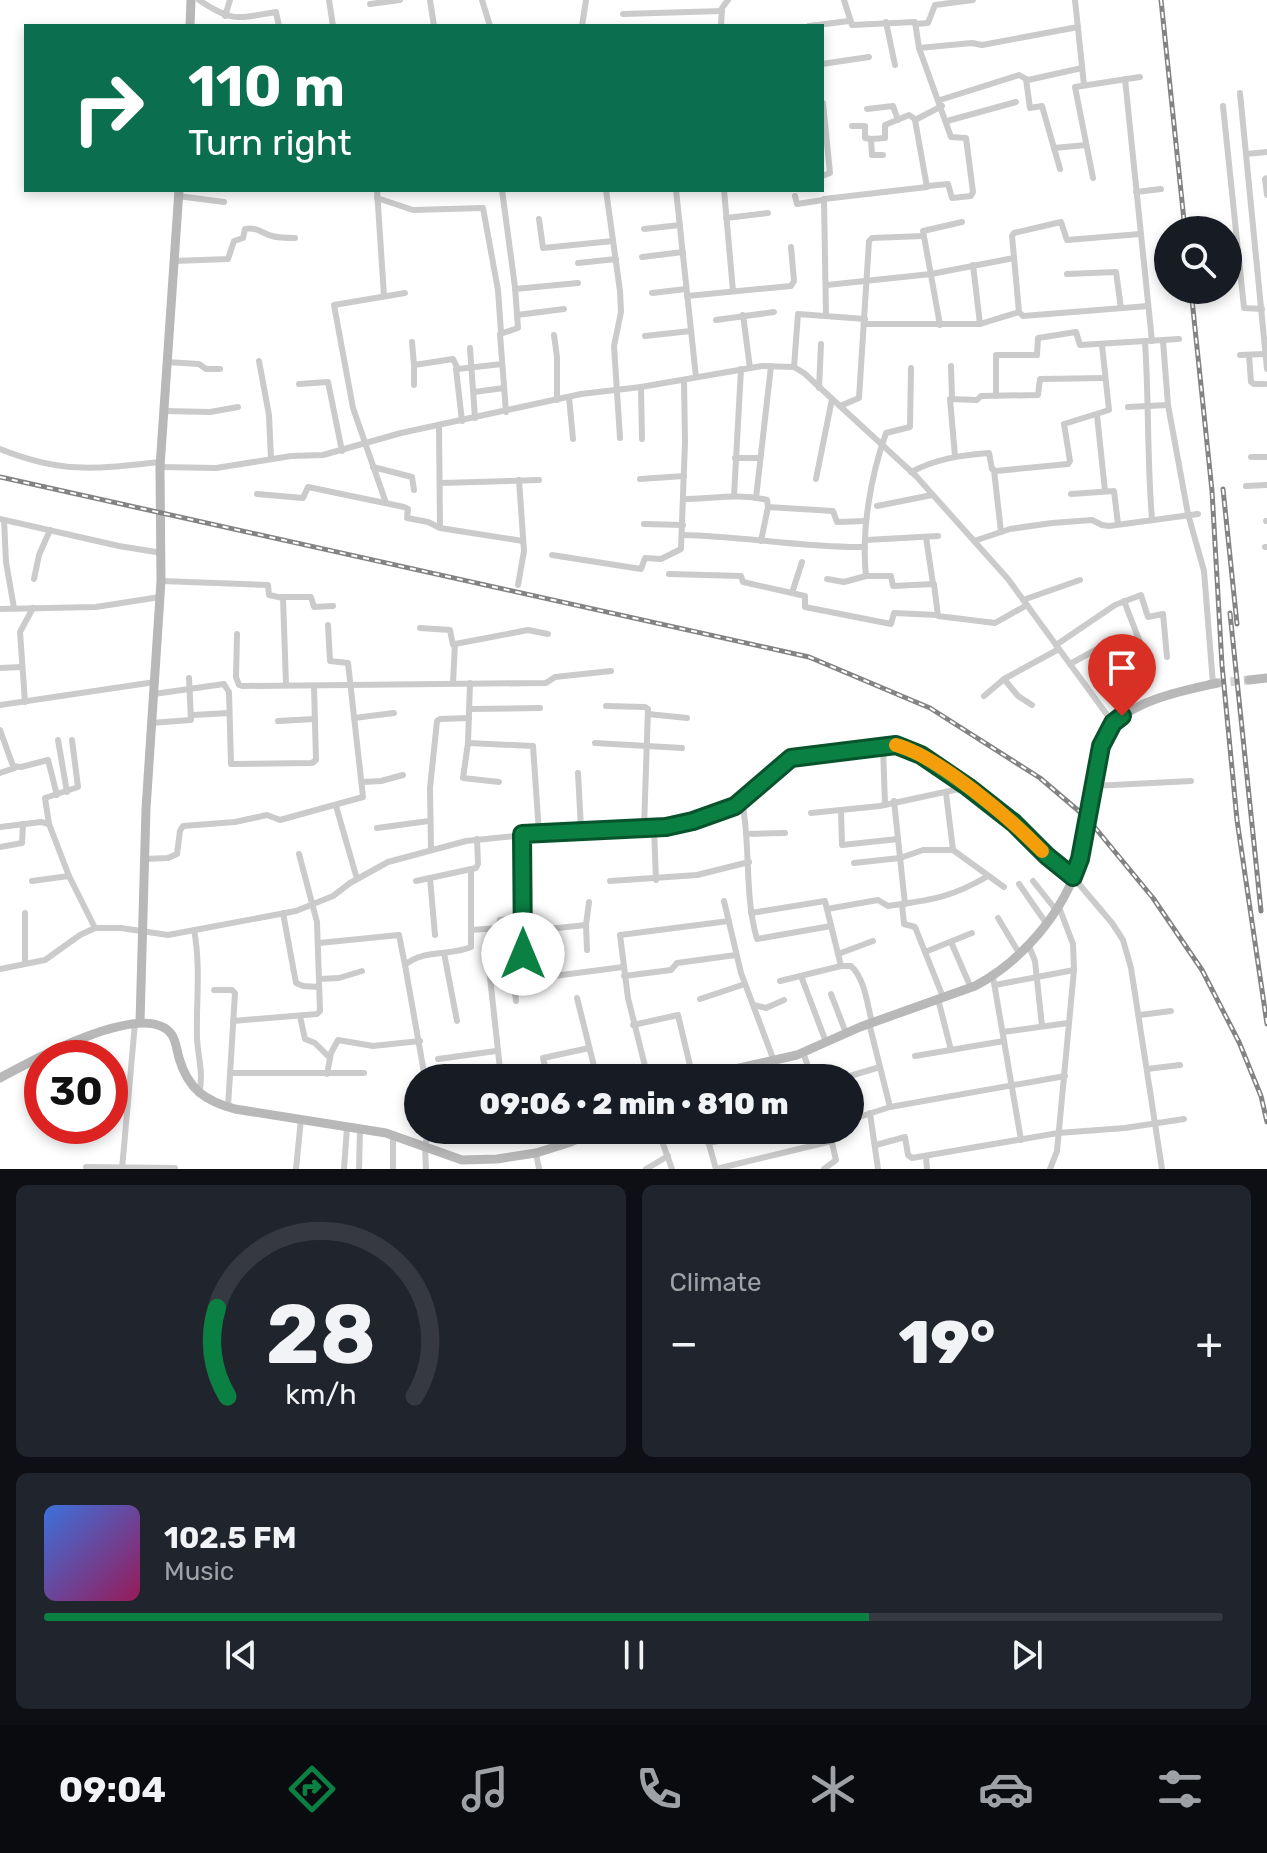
<!DOCTYPE html>
<html lang="en">
<head>
<meta charset="utf-8">
<style>
  :root { --surface:#171b24; --page:#20242c; --text:#f1f3f6; --muted:#9ea1a6; --line:#363941; --accent:#0b8043 }
  body { margin:0; font-family:Rubik,sans-serif; background:var(--page); color:var(--text); height:100vh; display:flex; flex-direction:column; font-size:30px; white-space:nowrap }
  * { box-sizing:border-box; margin:0 }
  p { font-size:26px; color:var(--muted) }
  .icon { flex:none; width:44px; height:44px; fill:none; stroke:currentColor; stroke-width:2; stroke-linecap:round; stroke-linejoin:round }
  .map { position:relative; height:1169px; overflow:hidden }
  .drawer { display:flex; flex-direction:column; gap:16px; padding:16px; background:#0d0f14; flex:1 }
  .drawer>* { flex:none }
  .banner { position:absolute; left:24px; top:24px; width:800px; height:168px; border-radius:0px; box-shadow:0 4px 12px #0003; background:#0b6e4f; color:#fff; overflow:hidden }
  .tools { position:absolute; left:1154px; top:216px; display:grid; gap:16px }
  .tools a { display:grid; place-items:center; width:88px; height:88px; border-radius:50%; background:var(--surface); box-shadow:0 4px 12px #0003; font-size:40px }
  .speed { position:absolute; left:24px; top:1040px; display:flex; gap:16px; font-size:40px; font-weight:700; text-align:center }
  .speed>* { display:grid; place-content:center; width:104px; height:104px; border-radius:50%; background:var(--surface); box-shadow:0 4px 12px #0003; line-height:1 }
  .speed .limit { border:12px solid #d22; background:#fff; color:#111 }
  .pin { position:absolute; display:grid; place-items:center; width:68px; height:68px; color:#fff; margin:-82px -34px; border-radius:50% 50% 50% 0; rotate:-45deg; box-shadow:0 0 8px #0007 }
  .pin .icon { rotate:45deg }
  .me { position:absolute; width:88px; margin:-44px; rotate:0deg; stroke-linejoin:round; filter:drop-shadow(0 0 6px #0008) }
  .turn { display:flex; align-items:center; gap:28px; height:168px; padding:0 32px; font-size:36px }
  .turn .icon { width:104px; height:104px; stroke-width:2.5 }
  .turn b { display:block; font-size:56px; line-height:68px }
  .big { font-size:60px; font-weight:800; line-height:1.1 }
  .drawer .tile { flex:1; display:flex; flex-direction:column; justify-content:center; gap:12px; min-width:0; padding:0 28px; border-radius:12px; background:var(--page) }
  .drawer .dial { align-items:center; gap:0 }
  .dial svg { height:208px; overflow:visible; fill:none; stroke:var(--line); stroke-width:7; stroke-linecap:round; text-anchor:middle }
  .dial text { fill:var(--text); stroke:none }
  .song { display:flex; align-items:center; gap:24px }
  .cover { width:96px; height:96px; border-radius:12px; background:linear-gradient(135deg,hsl(220 70% 55%),hsl(330 70% 35%)) }
  .played { height:8px; border-radius:4px; background:linear-gradient(90deg,var(--accent) 70%,var(--line) 70%) }
  .keys { display:flex; justify-content:space-around; direction:ltr }
  .heat { display:flex; justify-content:space-between; align-items:center; font-size:44px; direction:ltr }
  .drawer .tiles { flex:1; display:grid; gap:16px; grid-template-columns:1fr 1fr }
  .tile:last-child { grid-column:span 2 }
  .trip { position:absolute; left:404px; top:1064px; width:460px; height:80px; border-radius:40px; background:var(--surface); box-shadow:0 4px 12px #0003; font-weight:800; line-height:80px; text-align:center }
  .menu { display:flex; height:128px; justify-content:space-around; align-items:center; background:#090b0e; color:var(--muted) }
  .menu .icon { width:56px; height:56px }
  .menu .selected { color:var(--accent) }
  .menu b { font-size:36px; color:var(--text) }
  .map>svg:first-child { display:block }
  .lines { fill:none; stroke-linecap:round; stroke-linejoin:round }
  .secondary-tunnel { stroke:#d5d5d5; stroke-width:9; stroke-dasharray:9 4.5; stroke-linecap:butt }
  .street { stroke:#cbcbcb; stroke-width:6 }
  .secondary { stroke:#b8b8b8; stroke-width:9 }
  .rail-casing { stroke:#838383; stroke-width:5 }
  .rail { stroke:#fff; stroke-width:2; stroke-dasharray:6; stroke-linecap:butt }
  .route-casing { stroke:#07532c; stroke-width:20 }
  .route { stroke:#0b8043; stroke-width:14 }
  .slow { stroke:#f59e0b; stroke-width:14 }
</style>
</head>
<body>
<div class="map">
<svg width="1267" height="1169" viewBox="0 0 1267 1169">
  <rect width="100%" height="100%" fill="#fff"/>
  <g class="lines">
    <polyline class="secondary-tunnel" points="1217,683 1249,680"/>
    <g class="street">
      <path d="M199 0C233 23 238 18 276 12L279 26"/>
      <polyline points="329,0 333,26"/>
      <polyline points="430,0 434,26"/>
      <polyline points="482,0 490,26"/>
      <polyline points="844,0 852,25 915,22 919,48 951,137 966,138 973,192 971,196 952,198 948,184 928,186"/>
      <polyline points="1075,0 1084,85"/>
      <polyline points="370,4 400,0"/>
      <polyline points="623,14 722,11"/>
      <polyline points="225,16 230,0"/>
      <polyline points="886,22 895,65"/>
      <polyline points="916,24 928,23 935,5 973,0"/>
      <polyline points="582,26 586,0"/>
      <polyline points="721,26 722,8 728,0"/>
      <polyline points="809,26 849,21"/>
      <polyline points="919,48 972,43 982,45 1078,27"/>
      <polyline points="822,64 869,57"/>
      <polyline points="1026,79 1030,108 1042,106 1060,169"/>
      <polyline points="1125,79 1152,341"/>
      <polyline points="1240,93 1267,369"/>
      <polyline points="940,100 1019,75 1028,80 1082,68"/>
      <polyline points="1223,106 1244,308 1262,309"/>
      <polyline points="867,109 893,106 898,120"/>
      <polyline points="947,121 1016,102"/>
      <polyline points="852,126 865,126 865,138 871,139"/>
      <polyline points="1054,148 1086,145"/>
      <polyline points="1246,154 1267,152"/>
      <polyline points="883,155 872,155 871,139 885,138 885,125 909,115 915,119"/>
      <polyline points="822,176 830,173 823,103"/>
      <polyline points="1093,178 1075,87 1140,77"/>
      <polyline points="1267,178 1265,179 1267,195"/>
      <polyline points="377,190 384,296"/>
      <polyline points="502,190 515,287 518,328 500,334 506,412"/>
      <polyline points="606,190 620,291 621,312 614,346 620,438"/>
      <polyline points="676,190 696,377"/>
      <polyline points="724,190 733,291"/>
      <polyline points="1136,192 1161,189"/>
      <polyline points="178,196 224,202"/>
      <polyline points="795,196 797,204 823,200"/>
      <polyline points="377,198 413,210 483,208 498,290 501,332"/>
      <polyline points="726,218 768,213"/>
      <polyline points="539,219 543,248 613,241"/>
      <polyline points="644,229 680,225"/>
      <polyline points="1140,234 1067,240 1061,222 1014,233 1012,236 1019,312 1023,316 1148,306"/>
      <polyline points="642,257 683,252"/>
      <path d="M174 261 228 259 234 241 243 238 245 229C258 227 261 233 272 236 279 238 288 238 295 238"/>
      <polyline points="578,263 616,259"/>
      <polyline points="1067,274 1116,272 1121,308"/>
      <polyline points="827,285 931,274 1014,258"/>
      <polyline points="515,289 578,283"/>
      <polyline points="652,293 686,289"/>
      <polyline points="687,296 791,286 794,281 791,247"/>
      <polyline points="517,315 564,309"/>
      <polyline points="743,315 750,368"/>
      <polyline points="826,316 824,199 927,187 915,120 942,106"/>
      <polyline points="716,320 774,312"/>
      <polyline points="865,324 980,324 973,265"/>
      <polyline points="980,324 1019,312"/>
      <polyline points="940,325 923,231 962,222"/>
      <polyline points="554,335 557,357 557,400"/>
      <polyline points="645,336 691,331"/>
      <polyline points="1163,341 1168,405 1188,514 1204,571 1213,684"/>
      <polyline points="412,342 414,365 453,359 458,369 502,364"/>
      <path d="M1145 342C1149 401 1147 460 1152 519"/>
      <polyline points="470,348 475,418"/>
      <polyline points="1240,355 1265,354"/>
      <polyline points="1249,355 1251,382 1254,384 1265,384"/>
      <polyline points="259,361 269,415 271,459"/>
      <polyline points="167,362 199,364 206,369 220,369"/>
      <polyline points="414,365 414,385"/>
      <polyline points="951,366 952,398"/>
      <polyline points="794,367 798,314 865,319"/>
      <path d="M911 368 910 427 886 433C871 475 861 531 866 576H891L893 586 934 584 938 616 995 623 1027 605"/>
      <polyline points="456,369 462,421"/>
      <polyline points="299,384 328,382 342,451"/>
      <polyline points="641,387 642,439"/>
      <polyline points="819,388 821,344"/>
      <polyline points="474,392 504,388"/>
      <polyline points="996,396 996,355 1037,355 1038,338 1076,332 1080,345 1179,339"/>
      <polyline points="569,397 573,439"/>
      <polyline points="840,406 859,398 869,241 872,238 923,236"/>
      <polyline points="1128,407 1168,405"/>
      <polyline points="164,411 210,412 238,407"/>
      <polyline points="1097,415 1105,491"/>
      <polyline points="439,425 440,528"/>
      <path d="M0 449C62 474 96 469 160 462"/>
      <polyline points="955,456 950,399 977,400 981,396 1038,395 1040,379 1105,378"/>
      <polyline points="1251,457 1267,457"/>
      <polyline points="735,458 760,458"/>
      <polyline points="160,467 216,468 291,456 323,455 401,433 581,394 641,387 762,366 794,367 804,373 916,476 1008,579 1113,723"/>
      <polyline points="373,467 412,477 414,490"/>
      <polyline points="994,470 1001,532"/>
      <path d="M911 472C936 459 961 455 989 453L992 469 996 471 1068 464 1070 461 1064 424 1109 410 1102 345"/>
      <polyline points="640,479 684,476"/>
      <polyline points="816,479 832,399"/>
      <polyline points="441,483 539,480"/>
      <polyline points="1246,486 1267,485"/>
      <polyline points="257,494 303,498 308,487 404,507 408,509 407,518 428,522 440,528 523,541"/>
      <polyline points="1071,494 1114,491 1118,524"/>
      <polyline points="734,496 741,369"/>
      <polyline points="756,498 771,366"/>
      <path d="M684 499C712 499 739 493 767 500L768 507 833 511 837 522 866 521"/>
      <polyline points="386,503 353,408 334,305 405,293"/>
      <polyline points="877,506 932,495"/>
      <polyline points="0,519 119,546 162,553"/>
      <polyline points="4,520 6,562 14,608"/>
      <polyline points="1266,521 1267,521"/>
      <polyline points="644,524 683,525"/>
      <path d="M682 535C744 536 804 548 865 547"/>
      <polyline points="926,537 933,584"/>
      <polyline points="866,540 938,536"/>
      <polyline points="761,541 768,507"/>
      <polyline points="974,541 1010,529 1052,523 1092,520 1102,525 1109,526 1198,514"/>
      <polyline points="1265,547 1267,547"/>
      <polyline points="552,555 641,569 645,558 661,559 681,549 685,442 684,380"/>
      <polyline points="669,574 741,576 743,582 805,596 805,607 891,624 894,613 937,615"/>
      <polyline points="34,579 39,555 50,530"/>
      <polyline points="827,579 844,582 866,576"/>
      <polyline points="161,581 268,585 269,595 283,598 286,684"/>
      <polyline points="518,585 524,551 519,480"/>
      <polyline points="792,593 802,562"/>
      <polyline points="282,597 311,597 314,607 333,606"/>
      <polyline points="1023,600 1080,580"/>
      <polyline points="1124,601 1148,663"/>
      <polyline points="0,609 96,607 160,597"/>
      <polyline points="420,628 450,630 453,645"/>
      <polyline points="237,634 236,677 239,685 242,686 546,683 555,677 611,671"/>
      <polyline points="1056,645 1115,605 1141,595 1148,617 1163,614 1167,657"/>
      <polyline points="1070,664 1108,643"/>
      <polyline points="0,668 21,667"/>
      <polyline points="1004,679 1018,696 1032,705"/>
      <polyline points="453,683 455,644 528,630 548,634"/>
      <polyline points="470,683 468,743 463,778 499,782"/>
      <polyline points="154,694 224,684 229,692 231,764 312,763 316,760 314,686"/>
      <polyline points="984,696 1004,679 1059,649"/>
      <polyline points="25,702 20,632 33,608"/>
      <polyline points="0,705 155,682"/>
      <polyline points="606,706 645,707 648,709 644,828"/>
      <polyline points="469,709 540,708"/>
      <polyline points="648,714 687,718"/>
      <polyline points="193,715 229,713"/>
      <polyline points="354,718 394,713"/>
      <polyline points="278,721 315,719"/>
      <polyline points="151,723 191,720 189,678"/>
      <polyline points="0,730 13,766 21,767 48,760 57,795"/>
      <polyline points="58,740 67,792"/>
      <polyline points="468,743 533,746 539,833"/>
      <polyline points="595,743 682,748"/>
      <polyline points="883,747 885,804"/>
      <polyline points="0,773 15,768"/>
      <polyline points="578,773 581,829"/>
      <polyline points="363,782 381,781 403,775"/>
      <polyline points="1093,786 1191,781"/>
      <polyline points="946,793 953,850 1004,887"/>
      <path d="M742 801C751 846 744 895 757 939L831 926"/>
      <polyline points="894,801 905,904"/>
      <polyline points="336,806 357,879"/>
      <polyline points="841,810 842,845 898,839"/>
      <polyline points="811,813 880,806 968,787"/>
      <polyline points="49,824 45,798 78,787 72,740"/>
      <polyline points="0,827 41,822 49,824 69,876 95,928"/>
      <polyline points="654,827 656,880"/>
      <polyline points="377,828 429,821"/>
      <polyline points="748,834 785,833"/>
      <polyline points="0,847 22,843 23,824"/>
      <polyline points="431,849 430,788 437,721 440,719 469,718"/>
      <polyline points="145,859 168,858 177,854 180,831 183,826 235,822 267,815 280,820 363,797 348,663 330,661 328,625"/>
      <polyline points="854,863 900,858 923,850 953,850"/>
      <polyline points="430,878 435,935"/>
      <polyline points="32,881 69,876"/>
      <polyline points="416,881 476,868 478,864 477,839"/>
      <polyline points="610,881 697,875 749,862"/>
      <polyline points="1033,881 1056,910"/>
      <polyline points="1019,884 1046,923"/>
      <polyline points="724,901 741,973 774,1061"/>
      <polyline points="589,902 586,925 548,929 554,976 623,967"/>
      <polyline points="902,904 904,924 915,927 943,997"/>
      <path d="M827 909 878 900 888 906C930 900 951 898 988 876"/>
      <polyline points="25,913 25,963"/>
      <polyline points="283,913 296,983 303,986 319,987"/>
      <polyline points="751,913 825,901 841,966"/>
      <polyline points="998,918 1019,953"/>
      <polyline points="586,925 587,950"/>
      <path d="M194 930C201 966 196 1002 197 1038 198 1058 204 1074 199 1094"/>
      <polyline points="471,930 499,928 500,920 522,918"/>
      <polyline points="951,942 971,988"/>
      <polyline points="319,943 399,935 405,965"/>
      <polyline points="1028,944 1035,961 1042,1026"/>
      <polyline points="925,952 972,933"/>
      <polyline points="444,953 457,1021"/>
      <polyline points="838,954 873,941"/>
      <polyline points="511,956 516,1001"/>
      <polyline points="0,969 45,960 80,935 95,928 121,928 168,935 296,911 333,896 350,883 388,862 466,841 593,828 666,827 693,821 735,806 791,758 896,745 921,755 968,787 1014,823 1073,877 1112,923 1123,940 1131,968 1162,1169"/>
      <polyline points="624,976 671,970 677,963 736,955"/>
      <polyline points="801,976 826,1042"/>
      <polyline points="993,977 1021,1140"/>
      <polyline points="319,979 339,978 362,971"/>
      <path d="M780 981 841 966H851C865 979 867 1004 872 1022"/>
      <polyline points="995,985 1074,970"/>
      <polyline points="214,990 232,990 235,993 228,1107"/>
      <polyline points="831,994 846,1033"/>
      <polyline points="577,998 597,1078"/>
      <polyline points="700,999 745,984"/>
      <polyline points="938,999 951,1050"/>
      <polyline points="754,1005 766,1008 784,1000"/>
      <polyline points="1140,1015 1171,1011"/>
      <polyline points="300,1016 305,1039 315,1043 330,1058"/>
      <polyline points="233,1021 317,1014 320,1011 317,922 299,854"/>
      <polyline points="869,1023 890,1107"/>
      <polyline points="633,1025 678,1015 693,1078"/>
      <polyline points="1003,1032 1068,1023"/>
      <polyline points="803,1052 812,1078"/>
      <polyline points="915,1056 1004,1041"/>
      <polyline points="438,1059 496,1051"/>
      <polyline points="1147,1069 1180,1065"/>
      <polyline points="231,1073 364,1073"/>
      <polyline points="327,1074 331,1053 338,1040 373,1046 420,1041"/>
      <path d="M425 1078 405 965C423 949 451 956 471 947V870"/>
      <polyline points="501,1078 488,959 523,954 522,834"/>
      <polyline points="521,1078 547,1073"/>
      <polyline points="548,1078 543,1058 589,1048"/>
      <polyline points="648,1078 628,998 620,935 729,921"/>
      <polyline points="843,1078 880,1067"/>
      <polyline points="110,1097 128,1097"/>
      <polyline points="870,1113 878,1169"/>
      <polyline points="850,1120 890,1107 1065,1076"/>
      <polyline points="564,1130 568,1143"/>
      <polyline points="658,1130 672,1169"/>
      <polyline points="705,1130 716,1169 832,1141"/>
      <polyline points="708,1143 777,1130"/>
      <polyline points="876,1145 905,1137 908,1155 912,1158 1058,1133 1125,1128 1184,1119"/>
      <polyline points="536,1153 539,1169"/>
      <polyline points="926,1156 927,1169"/>
      <polyline points="86,1167 175,1168"/>
      <polyline points="122,1169 135,1023"/>
      <polyline points="296,1169 301,1119"/>
      <polyline points="344,1169 347,1127"/>
      <polyline points="359,1169 360,1129"/>
      <polyline points="393,1169 393,1136"/>
      <polyline points="426,1169 425,1148 428,1130"/>
      <polyline points="646,1169 668,1156"/>
      <polyline points="824,1169 836,1160 829,1130"/>
      <polyline points="1050,1169 1057,1151 1074,970 1073,944 1059,907"/>
    </g>
    <g class="secondary">
      <polyline points="190,26 191,0"/>
      <polyline points="1249,680 1267,678"/>
      <polyline points="140,1022 146,809 161,581 160,467 179,190"/>
      <path d="M0 1078C29 1062 146 997 172 1035 176 1041 177 1051 179 1058 188 1089 205 1101 235 1109L386 1133 462 1160 497 1159 536 1153 568 1143 598 1130"/>
      <path d="M695 1078 797 1055 860 1027 975 986C1022 961 1063 913 1079 862 1087 836 1089 806 1094 778 1098 761 1100 734 1115 722 1142 698 1182 691 1217 683"/>
    </g>
    <g class="rail-casing">
      <g id="rail">
        <polyline points="1161,0 1185,230"/>
        <polyline points="1191,290 1212,491 1222,665 1237,820 1267,1024"/>
        <polyline points="0,477 809,657 930,708 1040,778 1087,818 1153,898 1202,970 1239,1042 1261,1096 1267,1122"/>
        <polyline points="1223,489 1237,624"/>
        <polyline points="1230,613 1261,911"/>
      </g>
    </g>
    <use href="#rail" class="rail"/>
  </g>
  <g class="lines">
    <g class="route-casing">
      <polyline id="route" points="523,954 522,834 666,827 693,821 735,806 791,758 896,745 921,755 968,787 1014,823 1047,856 1073,877 1080,859 1101,746 1113,723 1122,716"/>
    </g>
    <use href="#route" class="route"/>
    <path class="slow" d="M896 745C938 756 1011 819 1042 851"/>
  </g>
</svg>
<div class="tools">
<a><svg class="icon" aria-label="search" viewBox="0 0 24 24"><circle cx="10" cy="10" r="6"/><path d="M15 15l6 6"/></svg></a>
</div>
<div class="speed"><div class="limit">30</div></div>
<div class="pin" style="left:1122px;top:716px;background:#d93025"><svg class="icon" aria-label="arrive" viewBox="0 0 24 24"><path d="M6 21V4h12l-3 4 3 4H6"/></svg></div>
<svg class="me" style="left:523px;top:954px" viewBox="-20 -20 40 40"><circle r="19" fill="#fff"/><path d="M0-13L10 11 0 6-10 11z" fill="#0b8043"/></svg>
<div class="trip">09:06 · 2 min · 810 m</div>
<div class="banner">
<div class="turn"><svg class="icon" aria-label="right" viewBox="0 0 24 24"><path d="M7 20v-9h11M14 6l5 5-5 5"/></svg><div><b>110 m</b>Turn right</div></div>
</div>
</div>
<section class="drawer">
<div class="tiles">
<div class="tile dial"><svg viewBox="0 0 100 80">
<path d="M14 69A42 42 0 1 1 86 69"/>
<path d="M14 69A42 42 0 0 1 10 35" stroke="#0b8043"/>
<text x="50" y="56" font-size="32" font-weight="700">28</text>
<text x="50" y="72" font-size="11">km/h</text>
</svg></div>
<div class="tile"><p>Climate</p>
<div class="heat"><a>−</a><b class="big">19°</b><a>+</a></div>
</div>
<div class="tile">
<div class="song"><i class="cover"></i><div><b>102.5 FM</b><p>Music</p></div></div>
<div class="played"></div>
<div class="keys"><svg class="icon" aria-label="previous" viewBox="0 0 24 24"><path d="M18 5L8 12l10 7zM5 5v14"/></svg><svg class="icon" aria-label="pause" viewBox="0 0 24 24"><path d="M8 5v14M16 5v14"/></svg><svg class="icon" aria-label="next" viewBox="0 0 24 24"><path d="M6 5l10 7-10 7zM19 5v14"/></svg></div>
</div>
</div>
</section>
<nav class="menu">
<b>09:04</b>
<svg class="icon selected" aria-label="directions" viewBox="0 0 24 24"><path d="M12 3l9 9-9 9-9-9zM9 14v-3h6M13 9l2 2-2 2"/></svg>
<svg class="icon" aria-label="music" viewBox="0 0 24 24"><path d="M9 18V5l10-2v13"/><circle cx="6" cy="18" r="3"/><circle cx="16" cy="16" r="3"/></svg>
<svg class="icon" aria-label="phone" viewBox="0 0 24 24"><path d="M5 4h4l2 5-3 2q2 4 5 5l2-3 5 2v4C11 20 4 13 5 4z"/></svg>
<svg class="icon" aria-label="climate" viewBox="0 0 24 24"><path d="M12 3v18M4 7l16 10M4 17L20 7"/></svg>
<svg class="icon" aria-label="car" viewBox="0 0 24 24"><path d="M5 17H2v-5l4-1 3-4h7l3 4 3 1v5h-3M9 17h6M6 11h13"/><circle cx="7" cy="17" r="2"/><circle cx="17" cy="17" r="2"/></svg>
<svg class="icon" aria-label="filters" viewBox="0 0 24 24"><path d="M4 7h16M4 17h16"/><circle cx="9" cy="7" r="2"/><circle cx="15" cy="17" r="2"/></svg>
</nav>
</body>
</html>
